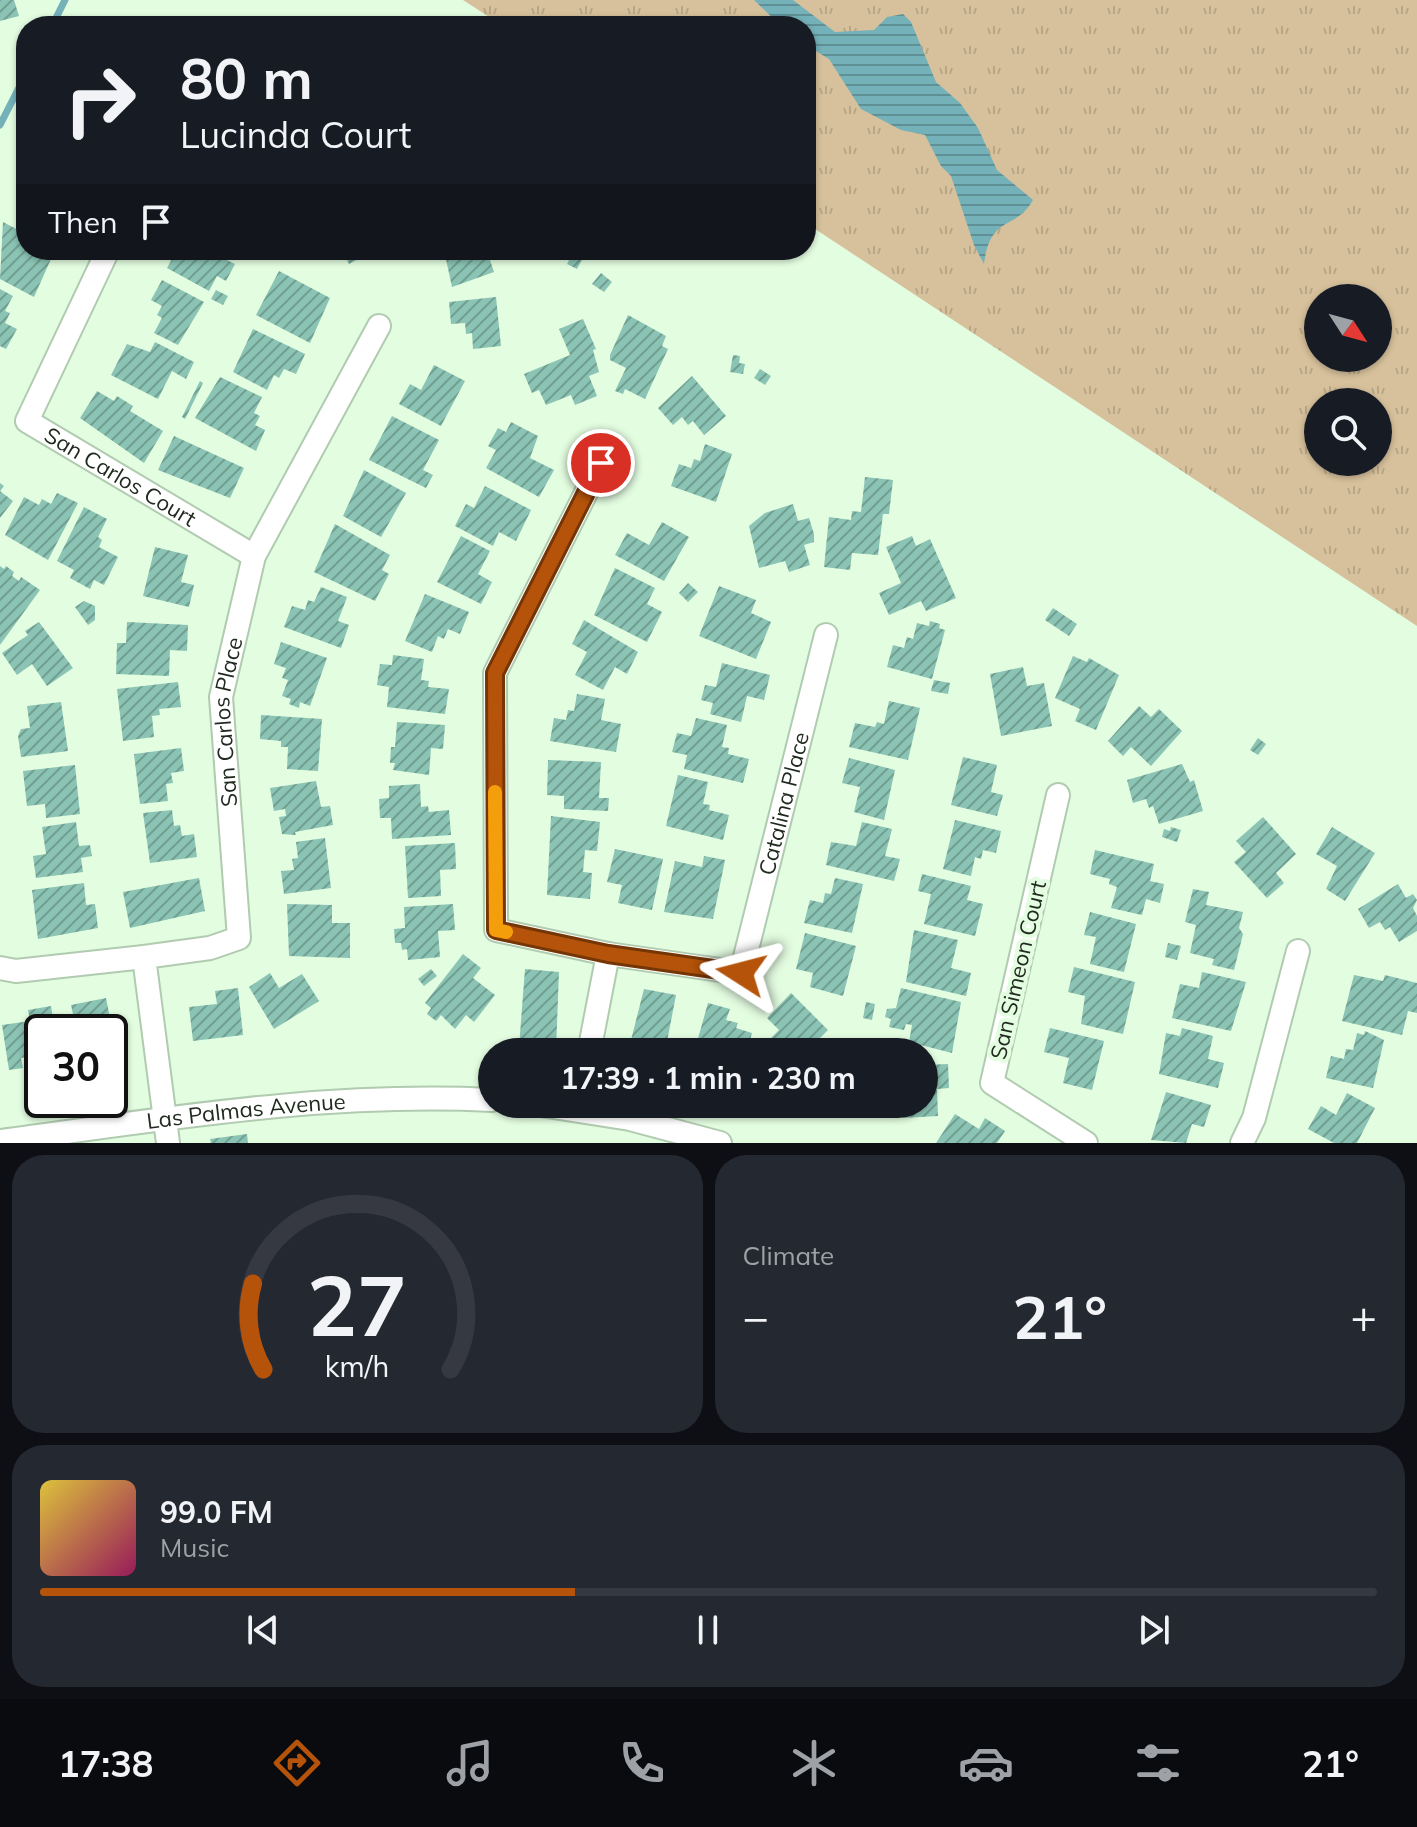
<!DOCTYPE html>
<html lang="en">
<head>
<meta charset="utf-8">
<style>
  :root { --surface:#171b24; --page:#242831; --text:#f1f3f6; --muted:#9ea1a6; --line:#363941; --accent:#b45309 }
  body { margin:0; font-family:Mulish,sans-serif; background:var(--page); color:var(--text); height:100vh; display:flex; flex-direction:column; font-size:30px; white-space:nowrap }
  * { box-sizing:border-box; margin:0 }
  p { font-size:26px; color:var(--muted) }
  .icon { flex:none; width:44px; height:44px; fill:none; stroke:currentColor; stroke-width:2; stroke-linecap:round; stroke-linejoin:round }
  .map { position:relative; height:1143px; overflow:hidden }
  .drawer { display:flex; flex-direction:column; gap:12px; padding:12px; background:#0d0f14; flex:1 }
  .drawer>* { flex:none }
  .banner { position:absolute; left:16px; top:16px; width:800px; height:244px; border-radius:32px; box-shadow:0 2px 6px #0004; background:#171b24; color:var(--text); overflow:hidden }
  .needle { width:52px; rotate:126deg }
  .fabs { position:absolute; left:1304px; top:284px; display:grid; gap:16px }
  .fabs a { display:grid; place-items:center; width:88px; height:88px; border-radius:50%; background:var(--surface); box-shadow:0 2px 6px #0004; font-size:40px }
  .speed { position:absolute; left:24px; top:1014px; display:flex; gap:16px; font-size:40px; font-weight:700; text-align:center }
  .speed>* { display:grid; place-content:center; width:104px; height:104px; border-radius:50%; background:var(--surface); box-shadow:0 2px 6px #0004; line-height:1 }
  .speed .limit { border:4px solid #111; border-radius:12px; background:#fff; color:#111 }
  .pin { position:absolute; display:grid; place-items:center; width:68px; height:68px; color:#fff; margin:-34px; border:4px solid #fff; border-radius:50%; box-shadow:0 2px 8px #0007 }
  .me { position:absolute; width:88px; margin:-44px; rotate:279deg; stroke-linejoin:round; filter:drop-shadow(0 0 6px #0008) }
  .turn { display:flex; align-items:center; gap:28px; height:168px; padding:0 32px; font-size:36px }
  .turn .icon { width:104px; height:104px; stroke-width:2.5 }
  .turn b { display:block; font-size:56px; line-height:68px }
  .then { display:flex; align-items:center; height:76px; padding:0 32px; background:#0003; gap:16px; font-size:30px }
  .big { font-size:60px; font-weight:700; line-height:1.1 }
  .drawer .widget { flex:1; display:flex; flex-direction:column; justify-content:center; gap:12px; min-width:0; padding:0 28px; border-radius:32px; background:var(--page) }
  .drawer .dial { align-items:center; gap:0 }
  .dial svg { height:208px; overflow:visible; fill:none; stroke:var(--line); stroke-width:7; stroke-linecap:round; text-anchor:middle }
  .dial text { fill:var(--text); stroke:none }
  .song { display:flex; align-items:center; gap:24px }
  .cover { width:96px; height:96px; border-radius:12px; background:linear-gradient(135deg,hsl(50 70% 55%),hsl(330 70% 35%)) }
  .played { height:8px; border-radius:4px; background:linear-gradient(90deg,var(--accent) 40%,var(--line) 40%) }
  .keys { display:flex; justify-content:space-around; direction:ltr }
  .heat { display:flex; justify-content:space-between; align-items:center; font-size:44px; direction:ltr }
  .drawer .tiles { flex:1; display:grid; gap:12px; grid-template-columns:1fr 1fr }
  .widget:last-child { grid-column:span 2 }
  .trip { position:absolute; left:478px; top:1038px; width:460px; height:80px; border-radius:40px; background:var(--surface); box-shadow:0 2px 6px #0004; font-weight:700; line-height:80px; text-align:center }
  .tab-bar { display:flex; height:128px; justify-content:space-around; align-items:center; background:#090b0e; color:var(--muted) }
  .tab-bar .icon { width:56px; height:56px }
  .tab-bar .selected { color:var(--accent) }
  .tab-bar b { font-size:36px; color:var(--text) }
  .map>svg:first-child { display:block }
  .grass { fill:url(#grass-tufts); fill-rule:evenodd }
  .water { fill:url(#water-rules) }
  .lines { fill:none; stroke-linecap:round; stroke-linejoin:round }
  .stream { stroke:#74b1b9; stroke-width:7 }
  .building { fill:url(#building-hatch) }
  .street-casing { stroke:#b1cbb0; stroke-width:26 }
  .street { stroke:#fff; stroke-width:22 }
  .route-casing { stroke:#753606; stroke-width:20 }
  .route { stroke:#b45309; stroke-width:14 }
  .slow { stroke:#f59e0b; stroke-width:14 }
  .labels { text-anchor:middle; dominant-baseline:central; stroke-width:8; stroke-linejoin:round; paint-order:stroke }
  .street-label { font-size:22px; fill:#202a1f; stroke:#e3fde1 }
</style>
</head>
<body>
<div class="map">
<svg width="1417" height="1143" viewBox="0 0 1417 1143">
  <defs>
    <pattern id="grass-tufts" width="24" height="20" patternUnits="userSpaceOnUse" patternTransform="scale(2)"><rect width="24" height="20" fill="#d7c19c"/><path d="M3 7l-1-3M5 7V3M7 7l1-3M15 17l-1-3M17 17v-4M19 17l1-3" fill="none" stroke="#b8a686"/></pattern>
    <pattern id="water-rules" width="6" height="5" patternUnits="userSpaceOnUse" patternTransform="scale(2)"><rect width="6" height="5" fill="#74b1b9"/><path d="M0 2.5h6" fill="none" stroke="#5f9096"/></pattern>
    <pattern id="building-hatch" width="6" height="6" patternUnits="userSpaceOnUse" patternTransform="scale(2)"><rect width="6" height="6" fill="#8bc4b4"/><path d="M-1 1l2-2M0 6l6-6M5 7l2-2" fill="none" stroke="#719f92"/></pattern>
  </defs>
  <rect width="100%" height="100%" fill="#e3fde1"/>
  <path class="grass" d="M463 0H1417V626L806 223V26H503ZM1318 298H1378V358H1318ZM1318 402H1378V462H1318Z"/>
  <path class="water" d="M754 0H793L835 32 874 30 887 17 903 14 911 22 936 82 960 103 978 128 997 170 1033 200C1016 231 990 214 984 264L974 245 951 176 941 166 925 135 901 130 861 109 829 59 806 45V26H781Z"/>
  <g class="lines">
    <g class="stream">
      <polyline points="52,26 65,0"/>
      <polyline points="0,125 26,74"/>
    </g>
  </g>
  <g class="building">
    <polygon points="0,0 14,0 19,16 0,21"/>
    <polygon points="3,222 26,234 26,250 55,250 34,297 0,279"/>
    <polygon points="177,250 189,254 191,250 230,250 225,259 235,264 226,281 217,276 209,291 167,268"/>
    <polygon points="313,250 338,250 318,260"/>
    <polygon points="342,250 371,250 372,252 349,264"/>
    <polygon points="444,250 506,250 489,257 494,272 452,287"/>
    <polygon points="574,251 584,256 577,269 567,264"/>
    <polygon points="279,271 330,298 310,343 256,315"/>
    <polygon points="601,273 612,282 604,292 592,284"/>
    <polygon points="162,280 204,302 178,345 154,333 162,318 157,315 162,306 151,300"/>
    <polygon points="0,289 13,296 5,311 10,313 5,323 17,329 6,349 0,346"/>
    <polygon points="216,290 228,296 223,305 211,299"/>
    <polygon points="496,297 501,346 473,349 472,333 466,334 465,323 451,324 449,302"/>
    <polygon points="628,315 666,336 662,346 668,349 645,399 625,389 623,394 615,391 626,368 610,360 610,355"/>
    <polygon points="583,319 596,349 593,350 599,372 589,376 597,396 575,405 571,395 546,405 539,390 532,393 524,374 570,355 559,329"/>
    <polygon points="253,329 305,354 296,374 284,369 279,378 274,375 267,390 233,372"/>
    <polygon points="155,342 194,362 186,379 172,371 158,399 111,375 127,344 150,352"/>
    <polygon points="733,355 740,356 739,363 745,364 743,374 730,372"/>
    <polygon points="434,365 465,381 441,426 399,404 410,384 421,390"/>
    <polygon points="760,369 771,376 765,385 754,378"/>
    <polygon points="692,376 726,416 704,435 693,421 688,425 682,417 673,425 658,408"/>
    <polygon points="220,377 262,397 254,413 260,416 255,425 265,430 256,451 195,418"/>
    <polygon points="200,381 203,383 185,419 182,417"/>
    <polygon points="97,391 114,401 117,396 133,406 130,411 163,431 144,463 80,418"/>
    <polygon points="392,416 439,440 423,470 433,475 426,488 369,460"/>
    <polygon points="511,422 538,436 530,458 554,470 539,497 486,468 496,450 488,446 498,428 506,432"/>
    <polygon points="174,436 244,468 230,498 158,470"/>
    <polygon points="705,444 732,454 716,502 671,486 679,464 691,468 694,459 700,461"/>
    <polygon points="364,470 406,493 381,537 343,516"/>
    <polygon points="865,477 893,480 889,514 883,514 878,555 852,553 850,570 824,567 829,517 851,520 852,511 861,512"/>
    <polygon points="0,483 4,486 0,491 13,501 0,518"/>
    <polygon points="485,486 531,510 516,541 499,532 493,546 455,526 466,504 474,508"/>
    <polygon points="57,493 78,503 48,560 5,535 24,497 39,505 42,499 51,504"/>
    <polygon points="793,504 798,521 809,518 814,534 814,542 804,545 810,565 789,572 785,561 759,568 749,526 765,513"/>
    <polygon points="84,507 107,519 98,537 102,540 99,547 118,557 104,585 94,580 90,589 70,578 74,570 57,561"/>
    <polygon points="662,522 689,537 664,581 615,555 627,533 649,545"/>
    <polygon points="335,524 390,555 382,570 389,574 375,601 314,572"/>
    <polygon points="461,536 490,551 478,574 492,582 481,604 437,582"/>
    <polygon points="912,536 916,546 930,539 956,598 926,611 921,601 889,615 879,593 901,583 886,547"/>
    <polygon points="155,547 188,555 181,582 194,585 189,607 143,596"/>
    <polygon points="0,566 4,569 6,566 14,572 12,576 19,581 21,577 40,590 0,645"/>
    <polygon points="615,568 655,588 647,604 662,612 647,642 594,615"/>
    <polygon points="688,583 698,592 688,602 679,593"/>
    <polygon points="719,586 756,600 751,613 771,622 756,659 699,636"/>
    <polygon points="321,587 347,597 338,621 349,625 341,648 284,627 292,606 305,610 308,600 314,602"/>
    <polygon points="425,594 469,612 460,634 448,629 444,639 438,636 432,652 405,641"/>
    <polygon points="84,601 95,606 95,620 88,625 75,607"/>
    <polygon points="1053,608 1077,624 1069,636 1045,620"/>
    <polygon points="584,620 638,652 627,674 615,667 603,690 575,675 587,652 572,644"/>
    <polygon points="930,621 940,624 939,628 945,630 932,679 887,667 893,645 904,648 907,637 913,639 917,623 929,626"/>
    <polygon points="39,622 73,668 47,686 32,664 17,675 2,653 28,635 25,631"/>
    <polygon points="127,622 188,625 187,651 170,650 169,676 116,674 117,643 126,643"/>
    <polygon points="281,642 327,658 310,706 300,702 299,708 289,704 291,699 282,696 288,680 282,678 286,668 274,664"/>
    <polygon points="393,655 424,659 421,680 429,681 428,687 449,689 445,714 387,707 389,687 377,685 380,664 392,665"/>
    <polygon points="1073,656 1087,662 1089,658 1119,675 1096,730 1075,721 1080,709 1055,698"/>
    <polygon points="722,663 770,675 764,700 747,696 741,722 710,714 713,703 701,700 705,685 716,687"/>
    <polygon points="1023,667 1027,686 1044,683 1052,726 1001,736 990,674"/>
    <polygon points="934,680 950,683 948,694 931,691"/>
    <polygon points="178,682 181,707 159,709 160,715 152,716 154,737 123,741 117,689"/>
    <polygon points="577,694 605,699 601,720 621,724 616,752 550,741 554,718 566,720 568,710 574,711"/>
    <polygon points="889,701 920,708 908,760 849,747 855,723 875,727 877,722 884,724"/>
    <polygon points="61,702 68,751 21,757 18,736 21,729 30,728 27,706"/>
    <polygon points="1139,706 1151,717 1159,709 1182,731 1151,766 1131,747 1123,756 1108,741"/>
    <polygon points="261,715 322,719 318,771 287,769 288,747 281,747 281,741 260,739"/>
    <polygon points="696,718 727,725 722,747 729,748 728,754 749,759 743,783 684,769 687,755 672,752 677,733 691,736"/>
    <polygon points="397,722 445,725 443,749 431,748 429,775 393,770 395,763 390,763 391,747 395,747"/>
    <polygon points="1258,738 1266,744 1258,755 1250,750"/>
    <polygon points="181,748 184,771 171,773 173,783 166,784 168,801 140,804 134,754"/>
    <polygon points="963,757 997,765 991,792 1003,795 997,816 951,805"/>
    <polygon points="849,758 895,770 884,820 854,812 860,787 842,783"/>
    <polygon points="548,760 601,762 599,798 609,798 608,811 564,809 564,796 547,795"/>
    <polygon points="1182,764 1190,782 1194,780 1203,811 1159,824 1153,806 1149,808 1146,799 1133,803 1127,780"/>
    <polygon points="75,765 80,814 46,818 45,804 27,806 23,771"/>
    <polygon points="678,775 708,782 703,804 710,805 709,810 729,815 723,840 666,826"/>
    <polygon points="316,781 321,807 330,806 333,825 295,832 296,835 282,834 279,817 286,816 285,809 274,811 270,788"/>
    <polygon points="420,784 421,807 428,806 429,812 449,810 451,835 392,839 391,818 380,818 379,799 389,798 389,786"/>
    <polygon points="172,810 174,826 180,825 182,836 194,834 197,857 150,863 143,813"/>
    <polygon points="551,816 600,822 597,851 585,850 583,872 592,873 590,899 547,895"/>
    <polygon points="1263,817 1296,854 1276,873 1284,883 1267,898 1234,862 1246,852 1236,841"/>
    <polygon points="955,820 1001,831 996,853 983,850 981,859 975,857 971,876 943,869"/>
    <polygon points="76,822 79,846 90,845 92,856 81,858 83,872 36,878 33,856 46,854 42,827"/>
    <polygon points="862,822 892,829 885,856 900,859 894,881 826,865 831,842 856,846"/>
    <polygon points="1171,827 1181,830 1177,842 1162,837 1164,829 1170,831"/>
    <polygon points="1332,827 1375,853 1345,901 1326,889 1337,866 1316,854"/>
    <polygon points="325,838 331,888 284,894 281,871 294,870 292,859 298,858 296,842"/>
    <polygon points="455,843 456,869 440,870 441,896 408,898 405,846"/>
    <polygon points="615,849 663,859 652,910 618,903 622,885 607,882"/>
    <polygon points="1095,850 1154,864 1150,881 1164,884 1160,903 1146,899 1142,915 1111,908 1117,887 1109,884 1110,879 1090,874"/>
    <polygon points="704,856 725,860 713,919 664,912 675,861 702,867"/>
    <polygon points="922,874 971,886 967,900 983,904 975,936 924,924 931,894 918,891"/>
    <polygon points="199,878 205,911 130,928 123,892"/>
    <polygon points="835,878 863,884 852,933 804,923 810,900 823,903 825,893 831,894"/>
    <polygon points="84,883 86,905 95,904 98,928 38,939 32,890"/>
    <polygon points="1398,884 1406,898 1413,894 1417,900 1413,908 1417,916 1417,931 1399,942 1390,927 1385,930 1380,922 1369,928 1358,909"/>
    <polygon points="1193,889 1209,892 1206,905 1243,912 1239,928 1243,934 1234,970 1212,965 1214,959 1190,953 1196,925 1185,922"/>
    <polygon points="287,904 332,905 332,923 350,923 350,958 289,956"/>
    <polygon points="453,904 455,930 438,931 440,957 408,960 407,949 402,950 401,943 395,943 394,929 405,928 404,907"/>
    <polygon points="1090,912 1136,924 1124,972 1090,964 1096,937 1084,935"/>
    <polygon points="914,930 958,940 951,968 971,973 966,996 906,982"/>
    <polygon points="805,933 856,946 843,996 810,987 813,973 796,969"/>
    <polygon points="1168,943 1181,946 1177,960 1165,957"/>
    <polygon points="463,954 481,968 473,978 495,995 474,1022 466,1015 455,1029 441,1015 436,1021 427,1014 431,1008 425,1003"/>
    <polygon points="1074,967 1135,982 1123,1034 1081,1024 1085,996 1068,992"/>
    <polygon points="431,969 437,976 424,986 418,979"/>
    <polygon points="525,969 559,972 556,1050 519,1047"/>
    <polygon points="1202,972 1246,982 1231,1031 1172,1018 1180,984 1199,988"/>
    <polygon points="270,973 279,988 302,974 319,1001 274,1029 249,987"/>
    <polygon points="1354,975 1383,981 1385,975 1417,983 1417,1013 1408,1011 1402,1035 1342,1021"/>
    <polygon points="238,988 243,1035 193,1041 189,1007 217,1004 215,991"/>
    <polygon points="901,988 961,1002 952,1053 909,1042 912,1025 906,1024 904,1030 889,1027 891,1019 885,1017 887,1009 896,1008"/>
    <polygon points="644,989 676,995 665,1052 628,1052"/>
    <polygon points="791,993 828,1030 806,1052 765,1052 772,1045 768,1041 779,1030 767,1018"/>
    <polygon points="106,998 120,1067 110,1069 110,1032 63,1032 61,1021 74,1019 71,1005"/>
    <polygon points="866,1002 875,1004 872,1020 863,1018"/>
    <polygon points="708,1003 730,1009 726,1020 738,1023 736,1028 752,1033 747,1052 697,1052 695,1049"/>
    <polygon points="51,1006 55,1032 42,1032 42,1055 21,1058 23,1068 9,1070 2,1025 30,1021 28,1010"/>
    <polygon points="1050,1028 1104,1041 1092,1090 1063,1083 1069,1058 1044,1052"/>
    <polygon points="1182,1028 1213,1036 1208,1059 1224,1063 1218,1088 1159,1074 1166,1033 1180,1036"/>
    <polygon points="1365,1031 1384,1040 1373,1088 1326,1078 1331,1056 1344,1059 1346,1049 1353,1050 1357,1033 1364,1035"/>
    <polygon points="948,1064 949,1088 937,1089 938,1116 903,1118 902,1104 924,1104 924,1065"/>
    <polygon points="1166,1092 1211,1105 1204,1127 1192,1124 1186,1143 1151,1140"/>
    <polygon points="1347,1093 1375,1108 1357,1143 1334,1143 1308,1129 1321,1106 1336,1115"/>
    <polygon points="955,1114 979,1129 985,1118 1005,1131 997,1143 936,1143"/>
    <polygon points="247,1134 248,1143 211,1143 210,1139"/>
  </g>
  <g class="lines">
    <g class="street-casing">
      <g id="street">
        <path id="s1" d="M108 250 27 421 254 556"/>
        <path id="s2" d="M601 463 495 673 496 930 608 954 741 973 826 635"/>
        <polyline points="1058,795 992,1083 1086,1143"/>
        <polyline points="0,968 16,971 144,957"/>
        <polyline points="589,1052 608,954"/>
        <polyline points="534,1104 630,1119 720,1143"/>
        <path id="s3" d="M0 1141C166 1119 324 1092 492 1100"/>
        <path id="s4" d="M168 1143 144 957 210 948 239 938 221 697 254 556 379 326"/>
        <polyline points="1242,1143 1254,1118 1298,951"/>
      </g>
    </g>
    <use href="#street" class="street"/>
  </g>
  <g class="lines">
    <g class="route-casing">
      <polyline id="route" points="601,463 495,673 496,930 608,954 741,973"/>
    </g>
    <use href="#route" class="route"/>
    <polyline class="slow" points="495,792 496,930 506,932"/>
  </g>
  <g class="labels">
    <g class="street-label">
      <text stroke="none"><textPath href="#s1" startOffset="298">San Carlos Court</textPath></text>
      <text stroke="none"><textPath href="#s4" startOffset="502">San Carlos Place</textPath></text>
      <text stroke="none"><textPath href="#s2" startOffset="916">Catalina Place</textPath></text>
      <text transform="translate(1018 970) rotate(-77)">San Simeon Court</text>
      <text stroke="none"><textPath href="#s3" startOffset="248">Las Palmas Avenue</textPath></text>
    </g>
  </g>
</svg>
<div class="fabs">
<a><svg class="needle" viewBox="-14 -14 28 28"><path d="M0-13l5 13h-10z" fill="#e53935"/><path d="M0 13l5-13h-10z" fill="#9ea1a6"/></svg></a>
<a><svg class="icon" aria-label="search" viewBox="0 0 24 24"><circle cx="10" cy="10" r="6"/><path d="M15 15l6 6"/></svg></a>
</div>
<div class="speed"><div class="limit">30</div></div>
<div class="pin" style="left:601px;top:463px;background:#d93025"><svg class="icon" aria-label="arrive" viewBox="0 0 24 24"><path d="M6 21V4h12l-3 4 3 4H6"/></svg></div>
<svg class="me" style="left:741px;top:973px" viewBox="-20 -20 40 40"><path d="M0-17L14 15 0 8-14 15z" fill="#b45309" stroke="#fff" stroke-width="4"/></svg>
<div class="trip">17:39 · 1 min · 230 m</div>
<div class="banner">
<div class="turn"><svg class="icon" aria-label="right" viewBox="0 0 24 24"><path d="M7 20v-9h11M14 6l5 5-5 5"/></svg><div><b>80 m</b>Lucinda Court</div></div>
<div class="then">Then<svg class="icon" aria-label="arrive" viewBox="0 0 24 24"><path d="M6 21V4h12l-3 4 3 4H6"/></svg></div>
</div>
</div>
<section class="drawer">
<div class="tiles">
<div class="widget dial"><svg viewBox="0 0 100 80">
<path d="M14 69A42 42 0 1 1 86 69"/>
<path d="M14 69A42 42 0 0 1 10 36" stroke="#b45309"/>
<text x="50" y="56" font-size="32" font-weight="700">27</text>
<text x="50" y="72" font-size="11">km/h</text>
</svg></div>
<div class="widget"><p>Climate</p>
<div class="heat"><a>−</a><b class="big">21°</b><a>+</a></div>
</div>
<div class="widget">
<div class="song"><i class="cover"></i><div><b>99.0 FM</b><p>Music</p></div></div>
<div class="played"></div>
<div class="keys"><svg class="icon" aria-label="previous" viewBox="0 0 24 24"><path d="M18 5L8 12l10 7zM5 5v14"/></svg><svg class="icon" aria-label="pause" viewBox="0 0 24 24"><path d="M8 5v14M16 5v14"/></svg><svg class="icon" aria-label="next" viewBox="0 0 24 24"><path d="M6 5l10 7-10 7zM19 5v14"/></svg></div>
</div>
</div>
</section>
<nav class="tab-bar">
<b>17:38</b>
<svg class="icon selected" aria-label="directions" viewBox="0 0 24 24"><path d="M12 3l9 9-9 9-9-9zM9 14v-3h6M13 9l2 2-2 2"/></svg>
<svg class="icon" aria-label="music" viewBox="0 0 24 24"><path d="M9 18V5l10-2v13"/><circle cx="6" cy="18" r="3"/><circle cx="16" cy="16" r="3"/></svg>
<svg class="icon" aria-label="phone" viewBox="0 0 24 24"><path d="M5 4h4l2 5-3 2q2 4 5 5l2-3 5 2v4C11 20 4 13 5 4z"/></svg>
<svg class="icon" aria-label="climate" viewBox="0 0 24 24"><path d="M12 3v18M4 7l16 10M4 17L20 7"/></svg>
<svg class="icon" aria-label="car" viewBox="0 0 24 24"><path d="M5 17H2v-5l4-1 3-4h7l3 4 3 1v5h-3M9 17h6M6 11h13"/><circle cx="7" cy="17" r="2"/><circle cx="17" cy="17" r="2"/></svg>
<svg class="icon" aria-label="filters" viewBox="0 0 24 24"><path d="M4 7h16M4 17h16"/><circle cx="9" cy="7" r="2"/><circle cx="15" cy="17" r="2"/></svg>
<b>21°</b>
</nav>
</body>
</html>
